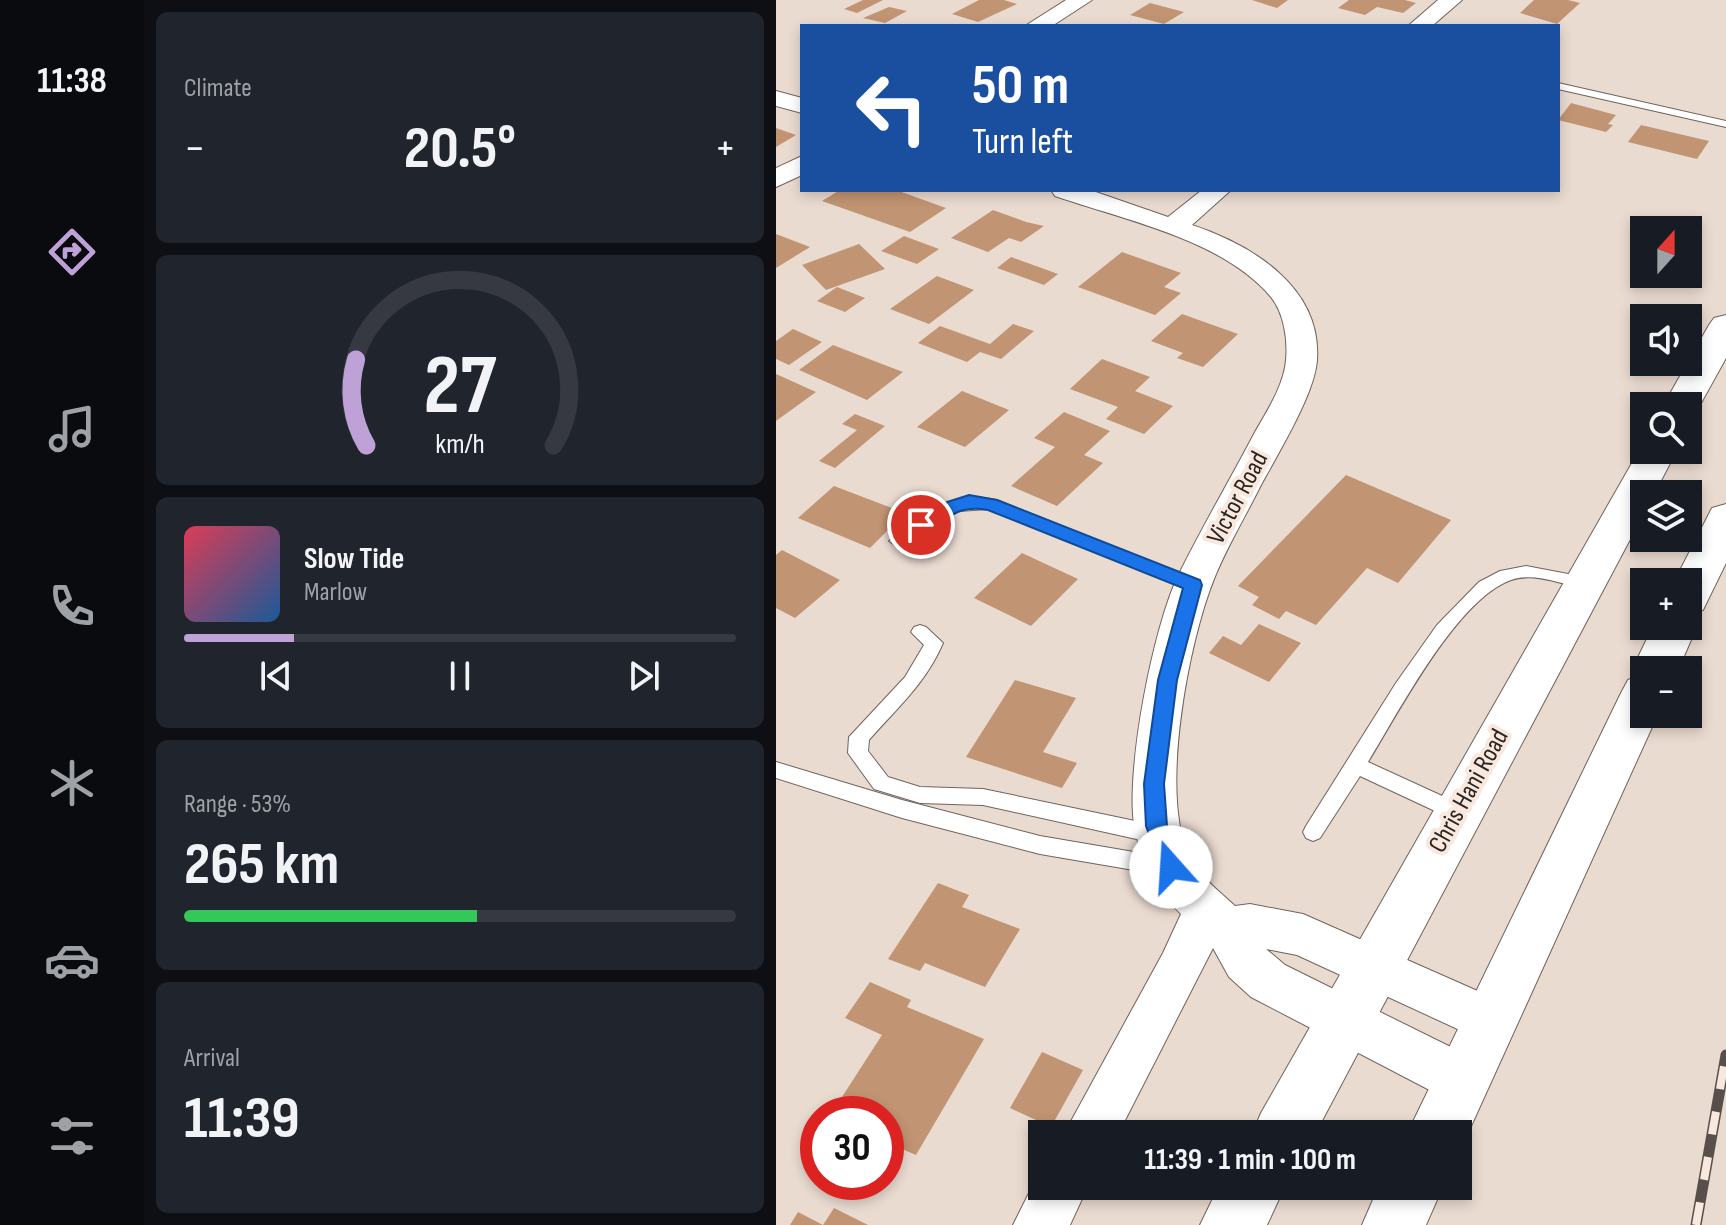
<!DOCTYPE html>
<html lang="en">
<head>
<meta charset="utf-8">
<style>
  :root { --surface:#171b24; --page:#20242c; --text:#f1f3f6; --muted:#9ea1a6; --line:#363941; --accent:#bda1d7 }
  body { margin:0; font-family:"Sofia Sans Condensed",sans-serif; background:var(--page); color:var(--text); height:100vh; display:flex; flex-direction:column; font-size:30px; white-space:nowrap }
  * { box-sizing:border-box; margin:0 }
  p { font-size:26px; color:var(--muted) }
  .icon { flex:none; width:44px; height:44px; fill:none; stroke:currentColor; stroke-width:2; stroke-linecap:round; stroke-linejoin:round }
  .map { position:relative; flex:1; overflow:hidden }
  .side { display:flex; flex-direction:column; gap:12px; padding:12px; background:#0d0f14; width:632px }
  .side>* { flex:none }
  .hud { position:absolute; left:24px; top:24px; width:760px; height:168px; border-radius:0px; box-shadow:0 4px 12px #0003; background:#1a4fa0; color:#fff; overflow:hidden }
  .needle { width:52px; rotate:21deg }
  .tools { position:absolute; left:854px; top:216px; display:grid; gap:16px }
  .tools a { display:grid; place-items:center; width:72px; height:72px; border-radius:0px; background:var(--surface); box-shadow:0 4px 12px #0003; font-size:40px }
  .speed { position:absolute; left:24px; top:1096px; display:flex; gap:16px; font-size:40px; font-weight:700; text-align:center }
  .speed>* { display:grid; place-content:center; width:104px; height:104px; border-radius:50%; background:var(--surface); box-shadow:0 4px 12px #0003; line-height:1 }
  .speed .limit { border:12px solid #d22; background:#fff; color:#111 }
  .pin { position:absolute; display:grid; place-items:center; width:68px; height:68px; color:#fff; margin:-34px; border:4px solid #fff; border-radius:50%; box-shadow:0 2px 8px #0007 }
  .me { position:absolute; width:88px; margin:-44px; rotate:341deg; stroke-linejoin:round; filter:drop-shadow(0 0 6px #0008) }
  .turn { display:flex; align-items:center; gap:28px; height:168px; padding:0 40px; font-size:36px }
  .turn .icon { width:104px; height:104px; stroke-width:2.5 }
  .turn b { display:block; font-size:56px; line-height:68px }
  .big { font-size:60px; font-weight:700; line-height:1.1 }
  .side .card { flex:1; display:flex; flex-direction:column; justify-content:center; gap:12px; min-width:0; padding:0 28px; border-radius:12px; background:var(--page) }
  .side .dial { align-items:center; gap:0 }
  .dial svg { height:208px; overflow:visible; fill:none; stroke:var(--line); stroke-width:7; stroke-linecap:round; text-anchor:middle }
  .dial text { fill:var(--text); stroke:none }
  .song { display:flex; align-items:center; gap:24px }
  .cover { width:96px; height:96px; border-radius:12px; background:linear-gradient(135deg,hsl(350 70% 55%),hsl(210 70% 35%)) }
  .played { height:8px; border-radius:4px; background:linear-gradient(90deg,var(--accent) 20%,var(--line) 20%) }
  .keys { display:flex; justify-content:space-around; direction:ltr }
  .heat { display:flex; justify-content:space-between; align-items:center; font-size:44px; direction:ltr }
  .charge { height:12px; border-radius:6px; background:linear-gradient(90deg,#34c759 53%,var(--line) 0) }
  .trip { position:absolute; left:252px; top:1120px; width:444px; height:80px; border-radius:0px; background:var(--surface); box-shadow:0 4px 12px #0003; font-weight:700; line-height:80px; text-align:center }
  main { display:flex; flex:1; min-height:0 }
  .dock { display:flex; flex-direction:column; width:144px; justify-content:space-around; align-items:center; background:#090b0e; color:var(--muted) }
  .dock .icon { width:56px; height:56px }
  .dock .on { color:var(--accent) }
  .dock b { font-size:36px; color:var(--text) }
  .map>svg:first-child { display:block }
  .building { fill:#c19473 }
  .lines { fill:none; stroke-linecap:round; stroke-linejoin:round }
  .service-casing { stroke:#71635b; stroke-width:2 }
  .minor-casing { stroke:#71635b; stroke-width:2 }
  .primary-casing { stroke:#71635b; stroke-width:2 }
  .service { fill:#fff; fill-rule:evenodd }
  .minor { fill:#fff; fill-rule:evenodd }
  .primary { fill:#fff; fill-rule:evenodd }
  .rail-casing { stroke:#584f4a; stroke-width:11 }
  .rail { stroke:#f8e8de; stroke-width:8; stroke-dasharray:23; stroke-linecap:butt }
  .route { fill:#1a73e8; stroke:#114b97; stroke-width:2 }
  .labels { text-anchor:middle; dominant-baseline:central; stroke-width:8; stroke-linejoin:round; paint-order:stroke }
  .street-label { font-size:26px; fill:#2b2521; stroke:#f8e8de }
</style>
</head>
<body>
<main>
<nav class="dock">
<b>11:38</b>
<svg class="icon on" aria-label="directions" viewBox="0 0 24 24"><path d="M12 3l9 9-9 9-9-9zM9 14v-3h6M13 9l2 2-2 2"/></svg>
<svg class="icon" aria-label="music" viewBox="0 0 24 24"><path d="M9 18V5l10-2v13"/><circle cx="6" cy="18" r="3"/><circle cx="16" cy="16" r="3"/></svg>
<svg class="icon" aria-label="phone" viewBox="0 0 24 24"><path d="M5 4h4l2 5-3 2q2 4 5 5l2-3 5 2v4C11 20 4 13 5 4z"/></svg>
<svg class="icon" aria-label="climate" viewBox="0 0 24 24"><path d="M12 3v18M4 7l16 10M4 17L20 7"/></svg>
<svg class="icon" aria-label="car" viewBox="0 0 24 24"><path d="M5 17H2v-5l4-1 3-4h7l3 4 3 1v5h-3M9 17h6M6 11h13"/><circle cx="7" cy="17" r="2"/><circle cx="17" cy="17" r="2"/></svg>
<svg class="icon" aria-label="filters" viewBox="0 0 24 24"><path d="M4 7h16M4 17h16"/><circle cx="9" cy="7" r="2"/><circle cx="15" cy="17" r="2"/></svg>
</nav>
<section class="side">
<div class="card"><p>Climate</p>
<div class="heat"><a>−</a><b class="big">20.5°</b><a>+</a></div>
</div>
<div class="card dial"><svg viewBox="0 0 100 80">
<path d="M14 69A42 42 0 1 1 86 69"/>
<path d="M14 69A42 42 0 0 1 10 36" stroke="#bda1d7"/>
<text x="50" y="56" font-size="32" font-weight="700">27</text>
<text x="50" y="72" font-size="11">km/h</text>
</svg></div>
<div class="card">
<div class="song"><i class="cover"></i><div><b>Slow Tide</b><p>Marlow</p></div></div>
<div class="played"></div>
<div class="keys"><svg class="icon" aria-label="previous" viewBox="0 0 24 24"><path d="M18 5L8 12l10 7zM5 5v14"/></svg><svg class="icon" aria-label="pause" viewBox="0 0 24 24"><path d="M8 5v14M16 5v14"/></svg><svg class="icon" aria-label="next" viewBox="0 0 24 24"><path d="M6 5l10 7-10 7zM19 5v14"/></svg></div>
</div>
<div class="card"><p>Range · 53%</p><b class="big">265 km</b><div class="charge"></div></div>
<div class="card"><p>Arrival</p><b class="big">11:39</b></div>
</section>
<div class="map">
<svg width="950" height="1225" viewBox="0 0 950 1225">
  <rect width="100%" height="100%" fill="#eadbd1"/>
  <g class="building">
    <polygon points="87,0 107,0 81,13 68,9"/>
    <polygon points="203,0 228,0 241,4 202,22 176,14"/>
    <polygon points="476,0 512,0 501,8"/>
    <polygon points="573,0 629,0 640,3 627,13 601,7 589,15 562,8"/>
    <polygon points="758,0 792,0 804,3 781,24 744,13"/>
    <polygon points="374,3 408,12 388,24 354,15"/>
    <polygon points="113,7 131,11 109,23 87,18"/>
    <polygon points="795,103 840,115 832,124 837,125 830,132 782,120"/>
    <polygon points="865,125 933,141 921,159 852,142"/>
    <polygon points="0,128 20,135 0,147"/>
    <polygon points="64,190 120,190 170,208 134,232 46,201"/>
    <polygon points="217,210 250,222 268,226 245,242 233,238 212,252 175,238"/>
    <polygon points="0,234 34,247 0,268"/>
    <polygon points="128,236 163,249 141,264 105,251"/>
    <polygon points="83,244 109,269 50,290 26,265"/>
    <polygon points="346,252 405,273 388,287 405,293 379,315 302,287"/>
    <polygon points="235,257 282,274 268,285 221,268"/>
    <polygon points="161,276 198,290 153,324 114,309"/>
    <polygon points="61,287 89,298 69,312 41,301"/>
    <polygon points="406,314 462,334 427,367 401,358 407,353 375,341"/>
    <polygon points="237,324 258,331 225,359 204,352 191,362 142,343 164,326 214,344"/>
    <polygon points="17,329 46,342 13,365 0,359 0,341"/>
    <polygon points="57,345 93,359 127,372 91,400 23,370"/>
    <polygon points="326,359 374,377 359,391 397,406 368,434 330,419 342,407 294,389"/>
    <polygon points="0,374 40,392 0,421"/>
    <polygon points="186,391 233,410 189,447 141,427"/>
    <polygon points="288,412 334,431 308,455 327,463 281,506 235,486 279,447 258,438"/>
    <polygon points="79,414 109,426 59,468 43,461 81,430 66,424"/>
    <polygon points="570,475 675,520 622,583 591,568 540,625 510,611 503,619 476,605 483,597 462,586"/>
    <polygon points="58,486 129,513 94,548 22,518"/>
    <polygon points="6,550 64,580 19,618 0,608 0,555"/>
    <polygon points="246,553 302,579 255,626 198,598"/>
    <polygon points="483,624 525,643 493,682 433,653 447,636 465,645"/>
    <polygon points="239,680 300,698 267,752 301,763 286,788 190,757"/>
    <polygon points="162,883 193,895 186,907 244,929 209,987 149,963 144,971 112,959"/>
    <polygon points="94,982 135,1000 131,1007 208,1039 140,1155 110,1142 110,1114 55,1114 106,1035 69,1018"/>
    <polygon points="266,1052 307,1070 275,1127 234,1108"/>
    <polygon points="58,1208 92,1225 14,1225 22,1212 47,1225"/>
  </g>
  <g class="lines">
    <g class="service-casing">
      <g id="service">
        <polygon points="782,83 950,121 950,127 782,89"/>
        <polygon points="201,497 221,500 423,581 426,585 423,589 411,589 213,509 182,511 128,545 122,547 113,541 160,508"/>
        <path d="M750 566 808 577 817 583 808 589C786 584 758 572 735 580 681 599 622 713 592 762L688 806 691 812 688 818 681 821 674 818 584 776 544 838 537 841 530 838 527 832 530 826 620 683 661 625 703 582 724 571Z"/>
        <path d="M144 625 150 627 167 643C150 683 121 708 93 740L92 751 112 777 144 787 207 789 383 826 390 829 393 835 390 841 383 844 207 805 144 803 98 789 72 753 73 737 129 677 148 645 135 632 138 627Z"/>
        <polygon points="0,762 126,800 264,836 393,858 401,860 404,867 401,874 393,876 264,854 126,818 0,778"/>
      </g>
    </g>
    <g class="minor-casing">
      <g id="minor">
        <polygon points="290,0 316,0 276,26 249,26"/>
        <polygon points="662,0 686,0 656,26 632,26"/>
        <polygon points="0,91 26,98 26,113 0,106"/>
        <polygon points="26,156 26,175 0,187 0,168"/>
        <path d="M275 190H314L392 217 426 190H455L416 225C476 245 546 287 541 360 539 394 501 455 484 487 469 517 451 547 438 579 413 640 382 798 414 857 424 877 443 891 459 906L474 904 527 914 731 1004 739 1021 731 1038 714 1044 521 955 490 949 509 965 703 1061 710 1079 703 1097 685 1104 667 1097 475 997 453 977 437 948 342 1134H288L387 953 405 914C382 892 363 857 358 824 350 768 377 628 402 576 426 527 454 480 479 432 491 411 508 385 510 360 512 340 508 313 495 297 446 239 348 220 279 196Z"/>
        <polygon points="266,1167 266,1186 312,1186 294,1225 237,1225"/>
      </g>
    </g>
    <g class="primary-casing">
      <g id="primary">
        <polygon points="950,315 950,358 919,414 912,416 912,406 887,406 933,325 938,318"/>
        <polygon points="868,442 868,450 901,450 878,494 868,494 868,513 539,1134 476,1134 485,1113"/>
        <polygon points="950,504 950,563 927,610 914,614 921,626 902,670 868,670 868,714 882,714 682,1155 682,1134 631,1134 845,693 852,680 860,677 856,670 877,626 912,626 912,582 898,582 936,508"/>
        <polygon points="443,1186 509,1186 491,1225 424,1225"/>
        <polygon points="603,1186 667,1186 650,1225 586,1225"/>
      </g>
    </g>
    <use href="#service" class="service"/>
    <use href="#minor" class="minor"/>
    <use href="#primary" class="primary"/>
    <g class="rail-casing">
      <polyline id="rail" points="920,1225 950,1055"/>
    </g>
    <use href="#rail" class="rail"/>
  </g>
  <path class="route" d="M193 495 221 500 424 580 426 585 401 680 388 784 391 826 406 867 403 874 395 877 388 874 385 867 370 826 368 784 382 680 407 588 212 510C177 504 173 522 145 531L136 525 162 505Z"/>
  <g class="labels">
    <g class="street-label">
      <text transform="translate(462 498) rotate(-62)">Victor Road</text>
      <text transform="translate(693 791) rotate(-61)">Chris Hani Road</text>
    </g>
  </g>
</svg>
<div class="tools">
<a><svg class="needle" viewBox="-14 -14 28 28"><path d="M0-13l5 13h-10z" fill="#e53935"/><path d="M0 13l5-13h-10z" fill="#9ea1a6"/></svg></a>
<a><svg class="icon" aria-label="sound" viewBox="0 0 24 24"><path d="M4 9h4l5-4v14l-5-4H4zM17 9q2 3 0 6"/></svg></a>
<a><svg class="icon" aria-label="search" viewBox="0 0 24 24"><circle cx="10" cy="10" r="6"/><path d="M15 15l6 6"/></svg></a>
<a><svg class="icon" aria-label="layers" viewBox="0 0 24 24"><path d="M12 4l9 5-9 5-9-5zM3 14l9 5 9-5"/></svg></a>
<a>+</a>
<a>−</a>
</div>
<div class="speed"><div class="limit">30</div></div>
<div class="pin" style="left:145px;top:525px;background:#d93025"><svg class="icon" aria-label="arrive" viewBox="0 0 24 24"><path d="M6 21V4h12l-3 4 3 4H6"/></svg></div>
<svg class="me" style="left:395px;top:867px" viewBox="-20 -20 40 40"><circle r="19" fill="#fff"/><path d="M0-13L10 11 0 6-10 11z" fill="#1a73e8"/></svg>
<div class="trip">11:39 · 1 min · 100 m</div>
<div class="hud">
<div class="turn"><svg class="icon" aria-label="left" viewBox="0 0 24 24"><path d="M17 20v-9H6M10 6l-5 5 5 5"/></svg><div><b>50 m</b>Turn left</div></div>
</div>
</div>
</main>
</body>
</html>
